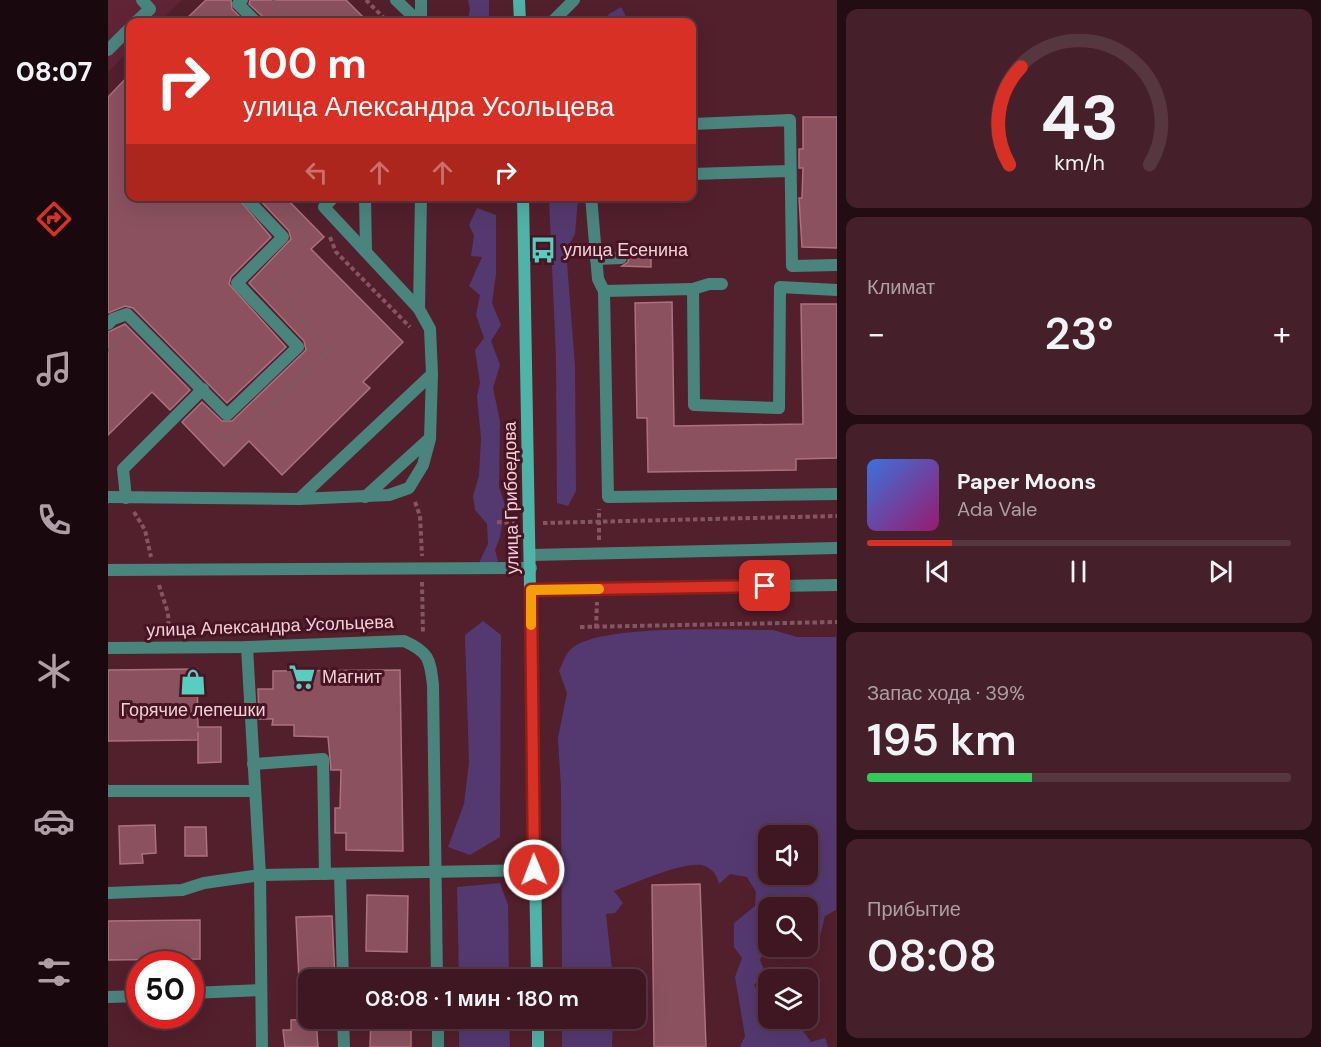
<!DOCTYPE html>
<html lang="ru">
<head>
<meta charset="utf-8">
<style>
  :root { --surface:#3e1722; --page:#45202a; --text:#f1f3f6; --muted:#ad9fa5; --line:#573640; --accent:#d93025 }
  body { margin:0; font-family:"DM Sans",sans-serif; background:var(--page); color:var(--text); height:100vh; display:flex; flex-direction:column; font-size:22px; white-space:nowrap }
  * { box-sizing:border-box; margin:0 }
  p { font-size:20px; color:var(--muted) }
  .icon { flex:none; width:33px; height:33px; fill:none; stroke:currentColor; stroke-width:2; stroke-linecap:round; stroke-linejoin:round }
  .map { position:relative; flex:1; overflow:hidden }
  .details { display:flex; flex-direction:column; gap:9px; padding:9px; background:#220d13; width:484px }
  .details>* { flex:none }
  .top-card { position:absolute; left:18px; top:18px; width:570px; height:183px; border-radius:12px; box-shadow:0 6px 24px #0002,0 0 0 2px var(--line); background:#d93025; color:#fff; overflow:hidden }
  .tools { position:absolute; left:650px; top:825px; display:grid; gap:12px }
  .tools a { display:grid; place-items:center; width:60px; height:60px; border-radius:12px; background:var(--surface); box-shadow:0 6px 24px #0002,0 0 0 2px var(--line); font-size:30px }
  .speed { position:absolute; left:18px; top:951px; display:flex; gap:12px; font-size:30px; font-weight:700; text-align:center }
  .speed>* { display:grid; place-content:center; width:78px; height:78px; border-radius:50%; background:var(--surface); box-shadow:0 6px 24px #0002,0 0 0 2px var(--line); line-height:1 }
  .speed .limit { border:9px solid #d22; background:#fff; color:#111 }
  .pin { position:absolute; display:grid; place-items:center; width:51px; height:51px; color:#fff; margin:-26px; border-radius:12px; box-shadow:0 3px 9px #0006 }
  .me { position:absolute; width:66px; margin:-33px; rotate:359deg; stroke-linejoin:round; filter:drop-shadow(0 0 4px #0008) }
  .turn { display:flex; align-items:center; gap:21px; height:126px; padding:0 18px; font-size:27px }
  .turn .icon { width:78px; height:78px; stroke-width:2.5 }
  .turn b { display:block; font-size:42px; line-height:51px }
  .lanes { display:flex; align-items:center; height:57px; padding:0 18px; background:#0003; justify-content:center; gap:30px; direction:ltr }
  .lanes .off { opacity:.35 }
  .big { font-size:45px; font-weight:600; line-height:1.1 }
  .details .card { flex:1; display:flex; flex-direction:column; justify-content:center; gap:9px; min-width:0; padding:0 21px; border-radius:12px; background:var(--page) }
  .details .dial { align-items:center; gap:0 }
  .dial svg { height:156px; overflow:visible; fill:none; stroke:var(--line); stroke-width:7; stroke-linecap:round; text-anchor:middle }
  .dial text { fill:var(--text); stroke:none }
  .song { display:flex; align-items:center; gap:18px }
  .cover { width:72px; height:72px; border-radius:9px; background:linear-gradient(135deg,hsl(220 70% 55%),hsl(320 70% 35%)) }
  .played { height:6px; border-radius:3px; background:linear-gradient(90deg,var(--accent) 20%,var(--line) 20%) }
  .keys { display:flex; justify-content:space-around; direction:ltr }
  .heat { display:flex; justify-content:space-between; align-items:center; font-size:33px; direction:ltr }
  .charge { height:9px; border-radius:4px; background:linear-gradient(90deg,#34c759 39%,var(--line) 0) }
  .trip { position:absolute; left:190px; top:969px; width:348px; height:60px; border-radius:12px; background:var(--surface); box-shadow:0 6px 24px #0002,0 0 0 2px var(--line); font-weight:600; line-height:60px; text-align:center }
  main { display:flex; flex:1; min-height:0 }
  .menu { display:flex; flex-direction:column; width:108px; justify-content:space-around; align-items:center; background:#19090e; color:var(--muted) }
  .menu .icon { width:42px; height:42px }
  .menu .on { color:var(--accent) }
  .menu b { font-size:27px; color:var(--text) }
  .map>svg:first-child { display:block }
  .built { fill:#602436 }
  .green { fill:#543970; fill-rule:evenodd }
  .building { fill:#8b515f; stroke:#ad707e; stroke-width:1.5 }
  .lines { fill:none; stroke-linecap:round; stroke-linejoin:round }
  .path { stroke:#845662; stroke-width:4; stroke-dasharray:4.5 3; stroke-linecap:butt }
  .lane { stroke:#4a857d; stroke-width:12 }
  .street { stroke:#4a857d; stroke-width:12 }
  .secondary { stroke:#4fb3a7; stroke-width:12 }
  .route-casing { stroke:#8d1f18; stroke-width:15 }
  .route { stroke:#d93025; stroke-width:10 }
  .slow { stroke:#f59e0b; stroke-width:10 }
  .labels { text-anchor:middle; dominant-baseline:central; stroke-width:6; stroke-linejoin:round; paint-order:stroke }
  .poi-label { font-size:18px; fill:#f1cfd6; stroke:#471424; text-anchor:start }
  .street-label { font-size:18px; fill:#f1cfd6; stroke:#471424 }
</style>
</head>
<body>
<main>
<nav class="menu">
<b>08:07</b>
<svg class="icon on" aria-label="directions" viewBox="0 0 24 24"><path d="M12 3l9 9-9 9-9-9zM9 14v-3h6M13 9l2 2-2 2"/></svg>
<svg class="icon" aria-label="music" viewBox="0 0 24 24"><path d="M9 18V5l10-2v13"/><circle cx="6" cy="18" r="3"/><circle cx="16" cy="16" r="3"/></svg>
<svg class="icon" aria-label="phone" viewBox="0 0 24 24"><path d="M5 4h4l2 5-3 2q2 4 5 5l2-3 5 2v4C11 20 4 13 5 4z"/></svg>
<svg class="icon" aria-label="climate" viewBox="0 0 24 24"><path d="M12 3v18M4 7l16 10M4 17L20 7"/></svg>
<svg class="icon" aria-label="car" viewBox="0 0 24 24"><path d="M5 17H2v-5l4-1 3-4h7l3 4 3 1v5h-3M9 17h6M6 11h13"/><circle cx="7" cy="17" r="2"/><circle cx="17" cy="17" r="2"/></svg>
<svg class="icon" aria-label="filters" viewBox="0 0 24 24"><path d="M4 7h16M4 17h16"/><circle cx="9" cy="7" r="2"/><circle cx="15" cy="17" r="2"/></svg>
</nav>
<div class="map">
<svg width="729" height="1047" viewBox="0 0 729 1047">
  <rect width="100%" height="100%" fill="#521f2d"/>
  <polygon class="built" points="0,0 74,0 51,22 22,22 22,50 0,72"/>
  <g class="green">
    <polygon points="360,0 381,0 381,22 359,22 362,10"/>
    <polygon points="513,7 521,22 496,22 501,14"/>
    <polygon points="441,197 470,197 467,234 458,250 467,366 468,491 460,506 449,503 448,358"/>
    <polygon points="369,208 388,215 388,274 384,303 393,325 383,341 392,365 385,388 392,421 391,487 397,505 392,537 387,550 390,561 381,570 370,565 380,544 379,524 367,510 365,496 371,476 373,438 369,396 372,383 367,350 376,338 368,315 372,295 361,286 374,257 363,256 366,235 361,225"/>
    <polygon points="375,621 393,635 392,837 362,855 340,847 356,804 361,762 357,635"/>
    <path d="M665 630 689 637H728V910L717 916 712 936 700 929 699 908H660V942L652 960 658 974 646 985 660 1008V1018L669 1019 675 1025H691L703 1042 717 1038 720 1047H632L637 1036 627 977 634 958 626 947V923L647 906 648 892 639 877 622 874 611 884C609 876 606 870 597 866 579 859 525 884 506 891L515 903 507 913 498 914 505 979H454L453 788 450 738 459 693 451 671C454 665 457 655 462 650 487 623 625 630 665 630ZM660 836H699V874H660Z"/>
    <polygon points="392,883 400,905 401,979 351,979 349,887"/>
    <polygon points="351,1019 401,1019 402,1047 351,1047"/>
    <polygon points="454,1019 505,1019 504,1047 454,1047"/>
  </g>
  <g class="building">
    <polygon points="98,0 123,0 124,9 137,22 75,22"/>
    <polygon points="142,0 238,0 260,22 156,22 154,16 141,4"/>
    <polygon points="22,74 22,196 128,196 163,237 123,277 121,284 178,347 119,403 25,308 17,306 0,313 0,97"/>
    <polygon points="695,117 729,117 729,248 694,247 691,198 694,198 695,168 691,168 691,149 695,149"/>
    <polygon points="148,196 176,196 216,237 203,249 295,342 255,382 262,388 174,475 141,441 116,466 74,422 94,402 114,421 124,421 198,350 196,341 141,283 183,239 181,231"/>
    <polygon points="513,249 543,249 543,267 514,266 520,262 521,257"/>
    <polygon points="564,302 566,426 695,424 693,304 729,304 729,458 688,459 688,470 540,472 539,418 529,418 527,303"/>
    <polygon points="17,324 82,390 62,410 44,392 0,435 0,332"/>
    <polygon points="89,669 90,727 113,727 113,762 90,763 90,732 90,740 0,741 0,670"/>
    <polygon points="292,670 295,851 238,850 238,833 227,833 227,808 232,808 233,770 223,770 220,737 186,736 186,725 164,725 165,719 151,719 150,689 165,689 165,671"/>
    <polygon points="47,825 48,853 34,854 35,863 12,864 11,826"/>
    <polygon points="77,827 98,827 99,856 77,856"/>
    <polygon points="592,884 598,1047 546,1047 544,885"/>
    <polygon points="259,895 300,896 299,952 258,951"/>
    <polygon points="224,916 227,980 191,980 188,917"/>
    <polygon points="92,920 92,959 0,960 0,921"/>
    <polygon points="263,1018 303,1018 303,1047 262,1047"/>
    <polygon points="208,1019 210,1047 177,1047 175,1030 183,1030 183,1020"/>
  </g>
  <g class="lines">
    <g class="path">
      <polyline points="164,0 185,22"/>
      <polyline points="258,0 280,22"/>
      <polyline points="171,208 198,235 188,245"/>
      <polyline points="222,237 228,252 302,327"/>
      <polyline points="0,351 19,336 21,339"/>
      <polyline points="108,428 123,443 223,349 162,284 162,272"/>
      <polyline points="307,502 312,516 314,556"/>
      <polyline points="26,512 37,530 43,557"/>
      <polyline points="389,522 407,523"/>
      <polyline points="435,523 729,516"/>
      <polyline points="491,540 491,509"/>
      <polyline points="314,582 315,634"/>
      <polyline points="51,585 60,613 61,633"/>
      <polyline points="472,627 729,622"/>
      <polyline points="488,628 489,602"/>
    </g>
    <g class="lane">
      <polyline points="134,0 130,4 148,22"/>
      <polyline points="288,0 311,22"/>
      <polyline points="28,22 42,9 34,0"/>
      <polyline points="313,22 313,0"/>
      <polyline points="444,22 466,0"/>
      <polyline points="0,50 22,28"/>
      <polyline points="584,124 682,120 684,266 729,265"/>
      <polyline points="584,174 682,171"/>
      <polyline points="227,196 216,207 311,309"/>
      <polyline points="257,196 258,252"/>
      <polyline points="483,196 490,279 496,291 500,497 729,494"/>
      <polyline points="488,259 513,258"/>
      <polyline points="585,289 601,284 614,284"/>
      <polyline points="496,291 585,289 586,405 671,408 672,287 729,290"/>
      <polyline points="0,324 5,319 19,314 119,415 190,347 129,283 175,237 136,196"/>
      <polyline points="0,497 191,499 281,495 301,488 315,465 322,439 324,374 322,329 311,309 313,196"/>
      <polyline points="257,497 321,439"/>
      <polyline points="18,498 15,469 95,389"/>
      <polyline points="191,499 324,374"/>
      <polyline points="0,570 423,568"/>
      <polyline points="145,764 215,759 217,874"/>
      <polyline points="0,791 146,791"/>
      <polyline points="232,874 235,980"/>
      <polyline points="0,893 74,890 96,883 152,875 139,647"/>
      <polyline points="235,1018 236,1047"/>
    </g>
    <g class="street">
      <polyline points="423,555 729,548"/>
      <polyline points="423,590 729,585"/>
      <path d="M0 648 139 647 296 641C321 652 322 659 325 685L329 980"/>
      <polyline points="82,993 152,990"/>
      <polyline points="0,997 32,996"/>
      <polyline points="330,1018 330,1047"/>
      <polyline points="154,1047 152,875 426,870"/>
    </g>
    <g class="secondary">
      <polyline points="411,0 412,22"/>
      <polyline points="415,196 429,980"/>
      <polyline points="430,1018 430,1047"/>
    </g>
  </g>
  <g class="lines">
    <g class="route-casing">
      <polyline id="route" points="426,870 423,590 657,586"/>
    </g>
    <use href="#route" class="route"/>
    <polyline class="slow" points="423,625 423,590 491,589"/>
  </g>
  <defs>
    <g id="bus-bare" transform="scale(2.07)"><path d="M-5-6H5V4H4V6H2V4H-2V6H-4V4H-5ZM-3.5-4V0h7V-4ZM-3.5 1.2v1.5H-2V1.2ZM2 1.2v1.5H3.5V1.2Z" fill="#58cec0" stroke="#471424" stroke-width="2.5" paint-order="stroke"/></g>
    <g id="supermarket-bare" transform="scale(2.07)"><path d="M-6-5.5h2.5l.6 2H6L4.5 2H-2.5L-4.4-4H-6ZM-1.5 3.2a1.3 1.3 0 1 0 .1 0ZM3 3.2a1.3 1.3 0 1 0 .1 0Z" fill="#58cec0" stroke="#471424" stroke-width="2.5" paint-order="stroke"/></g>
    <g id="shop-bare" transform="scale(2.07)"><path d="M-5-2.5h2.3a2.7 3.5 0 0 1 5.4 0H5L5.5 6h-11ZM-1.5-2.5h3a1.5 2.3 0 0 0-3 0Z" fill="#58cec0" stroke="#471424" stroke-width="2.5" paint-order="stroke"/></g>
  </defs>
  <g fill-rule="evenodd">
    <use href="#bus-bare" x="435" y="250"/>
    <use href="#supermarket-bare" x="194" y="677"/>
    <use href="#shop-bare" x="85" y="682"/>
  </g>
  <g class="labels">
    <g class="poi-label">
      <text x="455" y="250">улица Есенина</text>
      <text x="214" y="677">Магнит</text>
      <text x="85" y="710" text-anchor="middle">Горячие лепешки</text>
    </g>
    <g class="street-label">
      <text transform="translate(403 498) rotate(-91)">улица Грибоедова</text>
      <text transform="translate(162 626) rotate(-2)">улица Александра Усольцева</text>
    </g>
  </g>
</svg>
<div class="tools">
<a><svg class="icon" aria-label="sound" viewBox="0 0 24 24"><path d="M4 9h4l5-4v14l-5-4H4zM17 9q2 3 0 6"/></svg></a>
<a><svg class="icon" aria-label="search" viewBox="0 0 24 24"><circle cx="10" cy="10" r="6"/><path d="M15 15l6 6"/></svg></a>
<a><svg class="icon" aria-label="layers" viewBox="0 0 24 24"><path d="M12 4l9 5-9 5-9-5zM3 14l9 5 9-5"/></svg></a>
</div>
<div class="speed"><div class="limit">50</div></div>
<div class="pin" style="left:657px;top:586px;background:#d93025"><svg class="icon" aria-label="arrive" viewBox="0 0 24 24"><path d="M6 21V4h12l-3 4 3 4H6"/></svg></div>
<svg class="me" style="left:426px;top:870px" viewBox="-20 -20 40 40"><circle r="17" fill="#d93025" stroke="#fff" stroke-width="3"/><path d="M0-11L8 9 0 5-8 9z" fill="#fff"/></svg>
<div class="trip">08:08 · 1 мин · 180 m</div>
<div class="top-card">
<div class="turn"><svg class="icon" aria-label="right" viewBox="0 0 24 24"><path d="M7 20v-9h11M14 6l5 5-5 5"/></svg><div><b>100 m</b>улица Александра Усольцева</div></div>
<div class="lanes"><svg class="icon off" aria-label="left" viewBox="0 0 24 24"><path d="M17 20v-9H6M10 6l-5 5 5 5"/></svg><svg class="icon off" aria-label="ahead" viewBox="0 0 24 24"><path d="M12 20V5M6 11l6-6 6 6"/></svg><svg class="icon off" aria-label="ahead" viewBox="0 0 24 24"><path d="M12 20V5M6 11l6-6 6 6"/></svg><svg class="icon" aria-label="right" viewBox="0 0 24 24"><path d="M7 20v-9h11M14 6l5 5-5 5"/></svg></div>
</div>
</div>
<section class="details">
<div class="card dial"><svg viewBox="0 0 100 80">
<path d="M14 69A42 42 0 1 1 86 69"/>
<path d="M14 69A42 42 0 0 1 20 19" stroke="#d93025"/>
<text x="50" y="56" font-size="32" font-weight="700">43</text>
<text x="50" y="72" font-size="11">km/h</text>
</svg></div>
<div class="card"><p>Климат</p>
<div class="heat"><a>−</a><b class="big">23°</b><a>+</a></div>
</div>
<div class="card">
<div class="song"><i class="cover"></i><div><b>Paper Moons</b><p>Ada Vale</p></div></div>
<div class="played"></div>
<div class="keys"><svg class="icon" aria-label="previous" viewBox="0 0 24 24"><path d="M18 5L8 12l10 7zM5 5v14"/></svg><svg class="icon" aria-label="pause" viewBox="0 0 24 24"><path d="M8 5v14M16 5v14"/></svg><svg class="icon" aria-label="next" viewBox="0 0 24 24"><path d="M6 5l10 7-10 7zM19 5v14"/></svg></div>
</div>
<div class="card"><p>Запас хода · 39%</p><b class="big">195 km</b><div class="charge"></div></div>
<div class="card"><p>Прибытие</p><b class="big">08:08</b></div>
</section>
</main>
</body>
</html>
